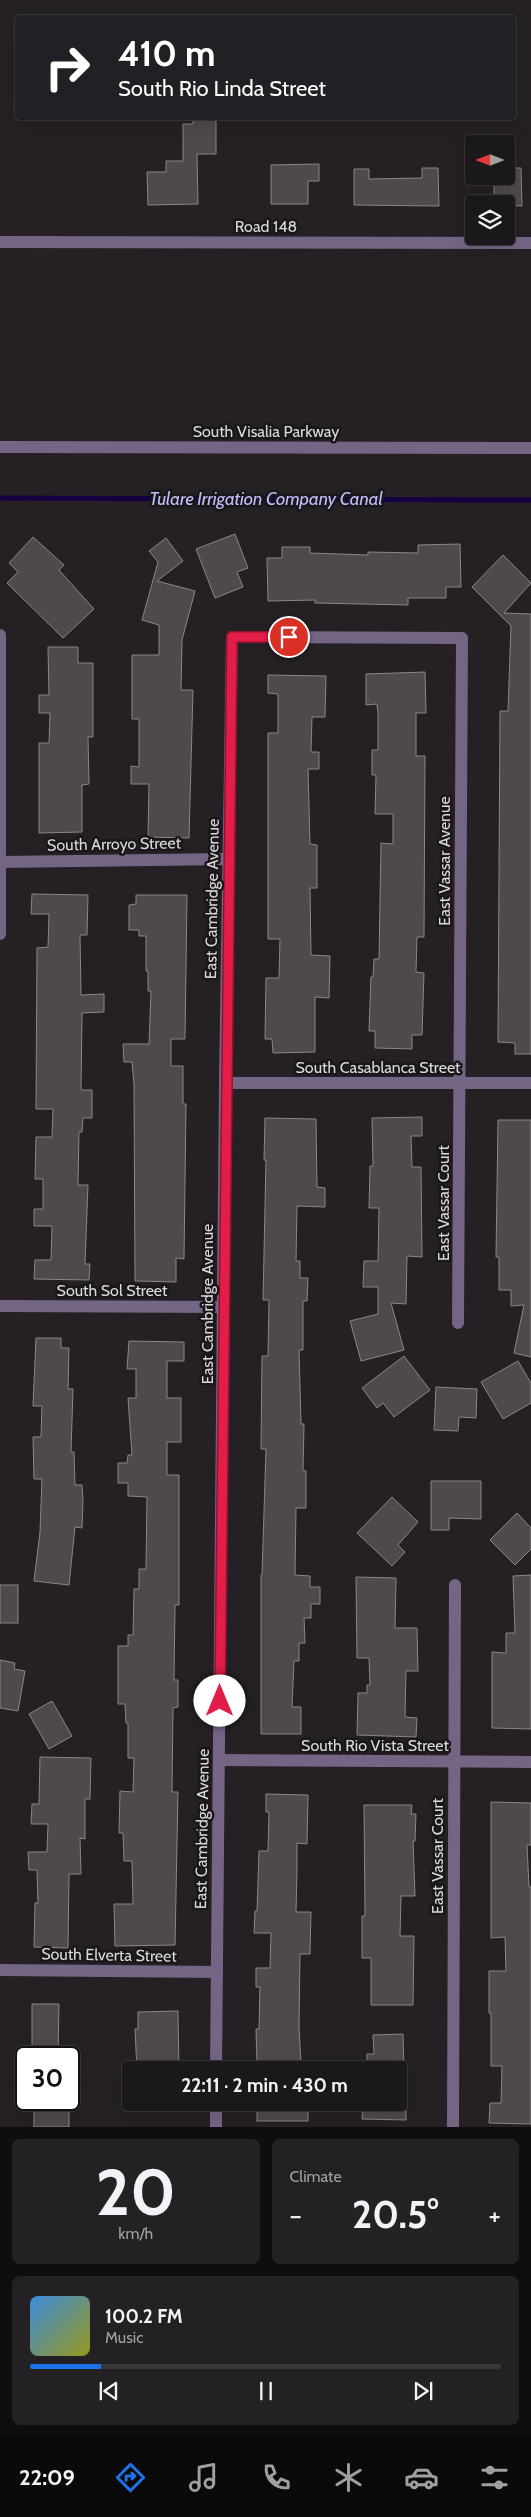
<!DOCTYPE html>
<html lang="en">
<head>
<meta charset="utf-8">
<style>
  :root { --surface:#1b181b; --page:#242124; --text:#f1f3f6; --muted:#a0a0a3; --line:#39373a; --accent:#1a73e8 }
  body { margin:0; font-family:Cabin,sans-serif; background:var(--page); color:var(--text); height:100vh; display:flex; flex-direction:column; font-size:19px; white-space:nowrap }
  * { box-sizing:border-box; margin:0 }
  p { font-size:16px; color:var(--muted) }
  .icon { flex:none; width:28px; height:28px; fill:none; stroke:currentColor; stroke-width:2; stroke-linecap:round; stroke-linejoin:round }
  .map { position:relative; height:2127px; overflow:hidden }
  .side { display:flex; flex-direction:column; gap:12px; padding:12px; background:#0f0d0f; flex:1 }
  .side>* { flex:none }
  .banner { position:absolute; left:15px; top:15px; width:501px; height:105px; border-radius:5px; box-shadow:0 5px 20px #0002,0 0 0 1px var(--line); background:#202124; color:#fff; overflow:hidden }
  .needle { width:32px; rotate:270deg }
  .controls { position:absolute; left:465px; top:135px; display:grid; gap:10px }
  .controls a { display:grid; place-items:center; width:50px; height:50px; border-radius:5px; background:var(--surface); box-shadow:0 5px 20px #0002,0 0 0 1px var(--line); font-size:25px }
  .speed { position:absolute; left:15px; top:2046px; display:flex; gap:10px; font-size:25px; font-weight:700; text-align:center }
  .speed>* { display:grid; place-content:center; width:65px; height:65px; border-radius:50%; background:var(--surface); box-shadow:0 5px 20px #0002,0 0 0 1px var(--line); line-height:1 }
  .speed .limit { border:2px solid #111; border-radius:8px; background:#fff; color:#111 }
  .pin { position:absolute; display:grid; place-items:center; width:42px; height:42px; color:#fff; margin:-21px; border:2px solid #fff; border-radius:50%; box-shadow:0 1px 5px #0007 }
  .me { position:absolute; width:55px; margin:-28px; rotate:0deg; stroke-linejoin:round; filter:drop-shadow(0 0 4px #0008) }
  .turn { display:flex; align-items:center; gap:18px; height:105px; padding:0 20px; font-size:22px }
  .turn .icon { width:65px; height:65px; stroke-width:2.5 }
  .turn b { display:block; font-size:35px; line-height:42px }
  .big { font-size:38px; font-weight:800; line-height:1.1 }
  .side .tile { flex:1; display:flex; flex-direction:column; justify-content:center; gap:8px; min-width:0; padding:0 18px; border-radius:8px; background:var(--page) }
  .side .dial { align-items:center; gap:0 }
  .dial b { font-size:65px; line-height:1 }
  .song { display:flex; align-items:center; gap:15px }
  .cover { width:60px; height:60px; border-radius:8px; background:linear-gradient(135deg,hsl(210 70% 55%),hsl(60 70% 35%)) }
  .played { height:5px; border-radius:2px; background:linear-gradient(90deg,var(--accent) 15%,var(--line) 15%) }
  .keys { display:flex; justify-content:space-around; direction:ltr }
  .heat { display:flex; justify-content:space-between; align-items:center; font-size:28px; direction:ltr }
  .side .tiles { flex:1; display:grid; gap:12px; grid-template-columns:1fr 1fr }
  .tile:last-child { grid-column:span 2 }
  .trip { position:absolute; left:122px; top:2061px; width:285px; height:50px; border-radius:5px; background:var(--surface); box-shadow:0 5px 20px #0002,0 0 0 1px var(--line); font-weight:800; line-height:50px; text-align:center }
  .tabs { display:flex; height:80px; justify-content:space-around; align-items:center; background:#0b0a0b; color:var(--muted) }
  .tabs .icon { width:35px; height:35px }
  .tabs .selected { color:var(--accent) }
  .tabs b { font-size:22px; color:var(--text) }
  .map>svg:first-child { display:block }
  .lines { fill:none; stroke-linecap:round; stroke-linejoin:round }
  .stream { stroke:#150042; stroke-width:5 }
  .building { fill:#4f494c; stroke:#8c8589 }
  .minor { stroke:#756585; stroke-width:12 }
  .route-casing { stroke:#92132f; stroke-width:12 }
  .route { stroke:#e11d48; stroke-width:9 }
  .labels { text-anchor:middle; dominant-baseline:central; stroke-width:5; stroke-linejoin:round; paint-order:stroke }
  .street-label { font-size:16px; fill:#dcd9dc; stroke:#1a171a }
  .water-label { font-size:18px; font-style:italic; fill:#c2bffe; stroke:#1a171a }
</style>
</head>
<body>
<div class="map">
<svg width="531" height="2127" viewBox="0 0 531 2127">
  <rect width="100%" height="100%" fill="#242024"/>
  <g class="lines">
    <polyline class="stream" points="0,498 531,500"/>
  </g>
  <g class="building">
    <polygon points="193,118 216,118 216,154 197,154 198,204 148,205 147,172 166,172 166,161 183,161 183,124 193,124"/>
    <polygon points="319,164 319,181 308,181 308,204 271,204 271,165"/>
    <polygon points="422,168 438,168 439,206 354,205 354,169 369,169 369,179 422,178"/>
    <polygon points="506,168 521,168 522,206 494,204 494,176 506,176"/>
    <polygon points="235,534 248,568 237,572 243,587 215,598 196,549"/>
    <polygon points="33,537 64,565 59,570 94,609 63,638 7,583 18,572 9,563"/>
    <polygon points="166,538 183,561 157,581 195,591 182,640 181,690 193,690 189,838 148,837 149,784 131,784 131,766 139,767 139,719 132,719 132,655 159,655 159,625 142,620 158,562 149,551"/>
    <polygon points="460,544 461,587 446,587 446,598 408,598 408,605 315,603 315,600 268,601 267,558 282,558 282,547 310,547 310,553 368,555 368,552 418,553 418,545"/>
    <polygon points="503,555 531,583 504,613 531,614 531,1054 515,1054 515,1043 498,1042 500,711 508,711 511,626 472,587"/>
    <polygon points="48,647 78,647 78,663 93,663 93,737 88,737 89,784 82,785 82,832 39,833 39,743 49,743 50,713 39,713 39,695 49,695"/>
    <polygon points="425,672 426,713 416,713 416,756 425,756 424,937 417,937 416,972 424,973 422,1035 412,1035 412,1049 375,1048 375,1031 369,1031 371,977 373,977 374,959 379,959 381,843 393,844 393,814 375,814 376,775 372,775 372,750 378,750 378,714 377,704 366,705 366,674"/>
    <polygon points="268,675 326,676 325,717 312,717 311,752 319,752 319,769 308,769 310,844 317,845 317,888 310,888 311,955 330,956 329,998 315,997 315,1052 273,1053 272,1039 265,1039 266,978 279,978 280,939 268,939 268,733 278,733 278,694 268,693"/>
    <polygon points="32,894 88,895 87,935 80,935 81,995 104,994 104,1012 82,1013 81,1090 92,1090 92,1118 83,1118 82,1132 79,1132 78,1185 88,1185 85,1264 90,1264 89,1280 34,1279 35,1260 51,1260 52,1226 34,1226 34,1209 43,1209 43,1179 35,1179 36,1137 52,1137 53,1109 36,1109 37,948 48,947 49,914 31,914"/>
    <polygon points="136,895 187,895 185,1039 171,1039 171,1066 183,1066 183,1104 186,1104 184,1259 176,1258 176,1282 135,1281 134,1085 132,1062 124,1062 123,1044 149,1044 151,991 148,991 148,971 146,971 146,936 139,936 139,930 129,930 129,905 136,904"/>
    <polygon points="422,1117 422,1136 411,1136 412,1167 421,1167 422,1257 407,1256 406,1304 391,1303 404,1350 361,1361 350,1321 378,1314 378,1287 363,1287 364,1261 378,1261 379,1208 369,1208 370,1166 373,1166 372,1118"/>
    <polygon points="265,1118 316,1119 317,1187 325,1188 325,1207 297,1206 296,1261 300,1261 300,1278 308,1278 307,1301 303,1301 303,1350 299,1350 301,1424 304,1424 303,1470 306,1471 306,1508 296,1508 295,1575 310,1576 310,1587 320,1587 320,1604 311,1604 311,1618 304,1618 305,1643 299,1643 299,1661 294,1661 292,1707 301,1707 301,1734 261,1734 261,1575 262,1575 266,1449 261,1449 262,1356 268,1356 269,1300 263,1300 266,1160 264,1160"/>
    <polygon points="498,1120 531,1120 531,1357 514,1353 524,1305 511,1306 511,1290 499,1290 499,1257 496,1257"/>
    <polygon points="36,1338 61,1338 61,1348 69,1348 68,1389 73,1389 71,1452 74,1452 75,1485 82,1485 83,1501 82,1528 75,1527 69,1585 34,1581 40,1532 42,1479 34,1479 33,1437 41,1437 42,1406 33,1406"/>
    <polygon points="129,1341 184,1342 184,1361 167,1361 167,1398 181,1398 181,1442 167,1442 167,1475 179,1475 179,1605 175,1605 174,1680 178,1680 178,1707 173,1708 172,1792 178,1792 175,1945 115,1946 114,1904 133,1904 132,1861 124,1861 123,1833 119,1833 120,1791 133,1792 134,1758 128,1758 128,1723 126,1723 125,1704 118,1704 118,1646 128,1646 128,1635 133,1635 134,1589 139,1589 139,1569 146,1569 147,1497 128,1496 128,1483 118,1483 118,1463 127,1463 128,1455 132,1455 128,1398 136,1398 136,1369 127,1369"/>
    <polygon points="404,1356 430,1390 394,1417 383,1403 377,1408 362,1388"/>
    <polygon points="518,1361 531,1383 531,1403 503,1419 481,1382"/>
    <polygon points="436,1387 477,1389 476,1418 459,1417 458,1431 434,1430"/>
    <polygon points="431,1481 481,1481 481,1519 449,1518 449,1530 431,1530"/>
    <polygon points="392,1497 418,1522 398,1545 405,1552 392,1566 357,1533"/>
    <polygon points="517,1513 531,1528 531,1549 515,1565 490,1540"/>
    <polygon points="531,1575 531,1729 492,1728 492,1652 506,1653 506,1633 515,1633 513,1576"/>
    <polygon points="356,1577 396,1578 395,1628 417,1628 418,1671 406,1671 405,1717 417,1718 416,1737 357,1735 358,1693 367,1693 367,1685 370,1685 369,1658 357,1658"/>
    <rect x="0" y="1585" width="18" height="38"/>
    <polygon points="0,1660 15,1663 14,1669 25,1671 18,1711 0,1708"/>
    <polygon points="52,1701 72,1736 49,1749 29,1714"/>
    <polygon points="40,1757 91,1758 90,1799 85,1799 85,1839 80,1838 81,1874 69,1874 68,1948 34,1947 35,1903 38,1903 37,1870 29,1870 28,1852 47,1852 48,1824 31,1824 32,1804 39,1804"/>
    <polygon points="266,1794 308,1795 307,1844 297,1843 297,1870 296,1912 311,1912 310,1954 300,1954 299,2027 301,2064 257,2065 256,2029 259,2029 260,1987 256,1987 256,1968 270,1968 271,1933 254,1933 255,1911 257,1911 259,1851 268,1851 269,1812 266,1812"/>
    <polygon points="491,1802 531,1803 531,1845 527,1845 529,1887 531,1887 531,2124 489,2123 490,2103 501,2103 502,2066 491,2066 491,2013 489,2013 489,1971 506,1971 505,1937 491,1938"/>
    <polygon points="364,1805 412,1805 411,1814 416,1814 415,1841 413,1841 415,1896 401,1896 400,1936 414,1936 413,2005 371,2005 371,1958 362,1958 362,1916 365,1916"/>
    <polygon points="32,2004 59,2004 58,2058 32,2058"/>
    <polygon points="178,2011 179,2070 137,2070 135,2029 138,2029 138,2012"/>
    <polygon points="403,2034 404,2070 367,2070 367,2054 374,2054 373,2035"/>
    <rect x="257" y="2102" width="51" height="19"/>
    <polygon points="363,2102 406,2102 406,2120 362,2119"/>
    <rect x="34" y="2103" width="35" height="24"/>
  </g>
  <g class="lines">
    <g class="minor">
      <polyline points="0,242 531,243"/>
      <polyline points="0,447 531,448"/>
      <polyline points="0,635 0,934"/>
      <polyline points="0,862 229,859"/>
      <polyline points="225,1083 531,1083"/>
      <polyline points="0,1306 223,1307"/>
      <polyline points="219,1760 531,1762"/>
      <polyline points="0,1970 217,1972"/>
      <polyline points="216,2070 225,1083 232,637 462,638 458,1323"/>
      <polyline points="216,2127 216,2102"/>
      <polyline points="453,2127 455,1585"/>
    </g>
  </g>
  <g class="lines">
    <g class="route-casing">
      <polyline id="route" points="220,1701 232,637 289,637"/>
    </g>
    <use href="#route" class="route"/>
  </g>
  <g class="labels">
    <g class="street-label">
      <text x="266" y="226">Road 148</text>
      <text x="266" y="431">South Visalia Parkway</text>
      <text transform="translate(114 844) rotate(-1)">South Arroyo Street</text>
      <text transform="translate(444 861) rotate(-90)">East Vassar Avenue</text>
      <text transform="translate(212 899) rotate(-89)">East Cambridge Avenue</text>
      <text x="378" y="1067">South Casablanca Street</text>
      <text transform="translate(443 1203) rotate(-90)">East Vassar Court</text>
      <text x="112" y="1290">South Sol Street</text>
      <text transform="translate(207 1304) rotate(-90)">East Cambridge Avenue</text>
      <text x="375" y="1745">South Rio Vista Street</text>
      <text transform="translate(202 1829) rotate(-89)">East Cambridge Avenue</text>
      <text transform="translate(437 1856) rotate(-90)">East Vassar Court</text>
      <text transform="translate(109 1955) rotate(1)">South Elverta Street</text>
    </g>
    <g class="water-label">
      <text x="266" y="499">Tulare Irrigation Company Canal</text>
    </g>
  </g>
</svg>
<div class="controls">
<a><svg class="needle" viewBox="-14 -14 28 28"><path d="M0-13l5 13h-10z" fill="#e53935"/><path d="M0 13l5-13h-10z" fill="#a0a0a3"/></svg></a>
<a><svg class="icon" aria-label="layers" viewBox="0 0 24 24"><path d="M12 4l9 5-9 5-9-5zM3 14l9 5 9-5"/></svg></a>
</div>
<div class="speed"><div class="limit">30</div></div>
<div class="pin" style="left:289px;top:637px;background:#d93025"><svg class="icon" aria-label="arrive" viewBox="0 0 24 24"><path d="M6 21V4h12l-3 4 3 4H6"/></svg></div>
<svg class="me" style="left:220px;top:1701px" viewBox="-20 -20 40 40"><circle r="19" fill="#fff"/><path d="M0-13L10 11 0 6-10 11z" fill="#e11d48"/></svg>
<div class="trip">22:11 · 2 min · 430 m</div>
<div class="banner">
<div class="turn"><svg class="icon" aria-label="right" viewBox="0 0 24 24"><path d="M7 20v-9h11M14 6l5 5-5 5"/></svg><div><b>410 m</b>South Rio Linda Street</div></div>
</div>
</div>
<section class="side">
<div class="tiles">
<div class="tile dial"><b>20</b><p>km/h</p></div>
<div class="tile"><p>Climate</p>
<div class="heat"><a>−</a><b class="big">20.5°</b><a>+</a></div>
</div>
<div class="tile">
<div class="song"><i class="cover"></i><div><b>100.2 FM</b><p>Music</p></div></div>
<div class="played"></div>
<div class="keys"><svg class="icon" aria-label="previous" viewBox="0 0 24 24"><path d="M18 5L8 12l10 7zM5 5v14"/></svg><svg class="icon" aria-label="pause" viewBox="0 0 24 24"><path d="M8 5v14M16 5v14"/></svg><svg class="icon" aria-label="next" viewBox="0 0 24 24"><path d="M6 5l10 7-10 7zM19 5v14"/></svg></div>
</div>
</div>
</section>
<nav class="tabs">
<b>22:09</b>
<svg class="icon selected" aria-label="directions" viewBox="0 0 24 24"><path d="M12 3l9 9-9 9-9-9zM9 14v-3h6M13 9l2 2-2 2"/></svg>
<svg class="icon" aria-label="music" viewBox="0 0 24 24"><path d="M9 18V5l10-2v13"/><circle cx="6" cy="18" r="3"/><circle cx="16" cy="16" r="3"/></svg>
<svg class="icon" aria-label="phone" viewBox="0 0 24 24"><path d="M5 4h4l2 5-3 2q2 4 5 5l2-3 5 2v4C11 20 4 13 5 4z"/></svg>
<svg class="icon" aria-label="climate" viewBox="0 0 24 24"><path d="M12 3v18M4 7l16 10M4 17L20 7"/></svg>
<svg class="icon" aria-label="car" viewBox="0 0 24 24"><path d="M5 17H2v-5l4-1 3-4h7l3 4 3 1v5h-3M9 17h6M6 11h13"/><circle cx="7" cy="17" r="2"/><circle cx="17" cy="17" r="2"/></svg>
<svg class="icon" aria-label="filters" viewBox="0 0 24 24"><path d="M4 7h16M4 17h16"/><circle cx="9" cy="7" r="2"/><circle cx="15" cy="17" r="2"/></svg>
</nav>
</body>
</html>
